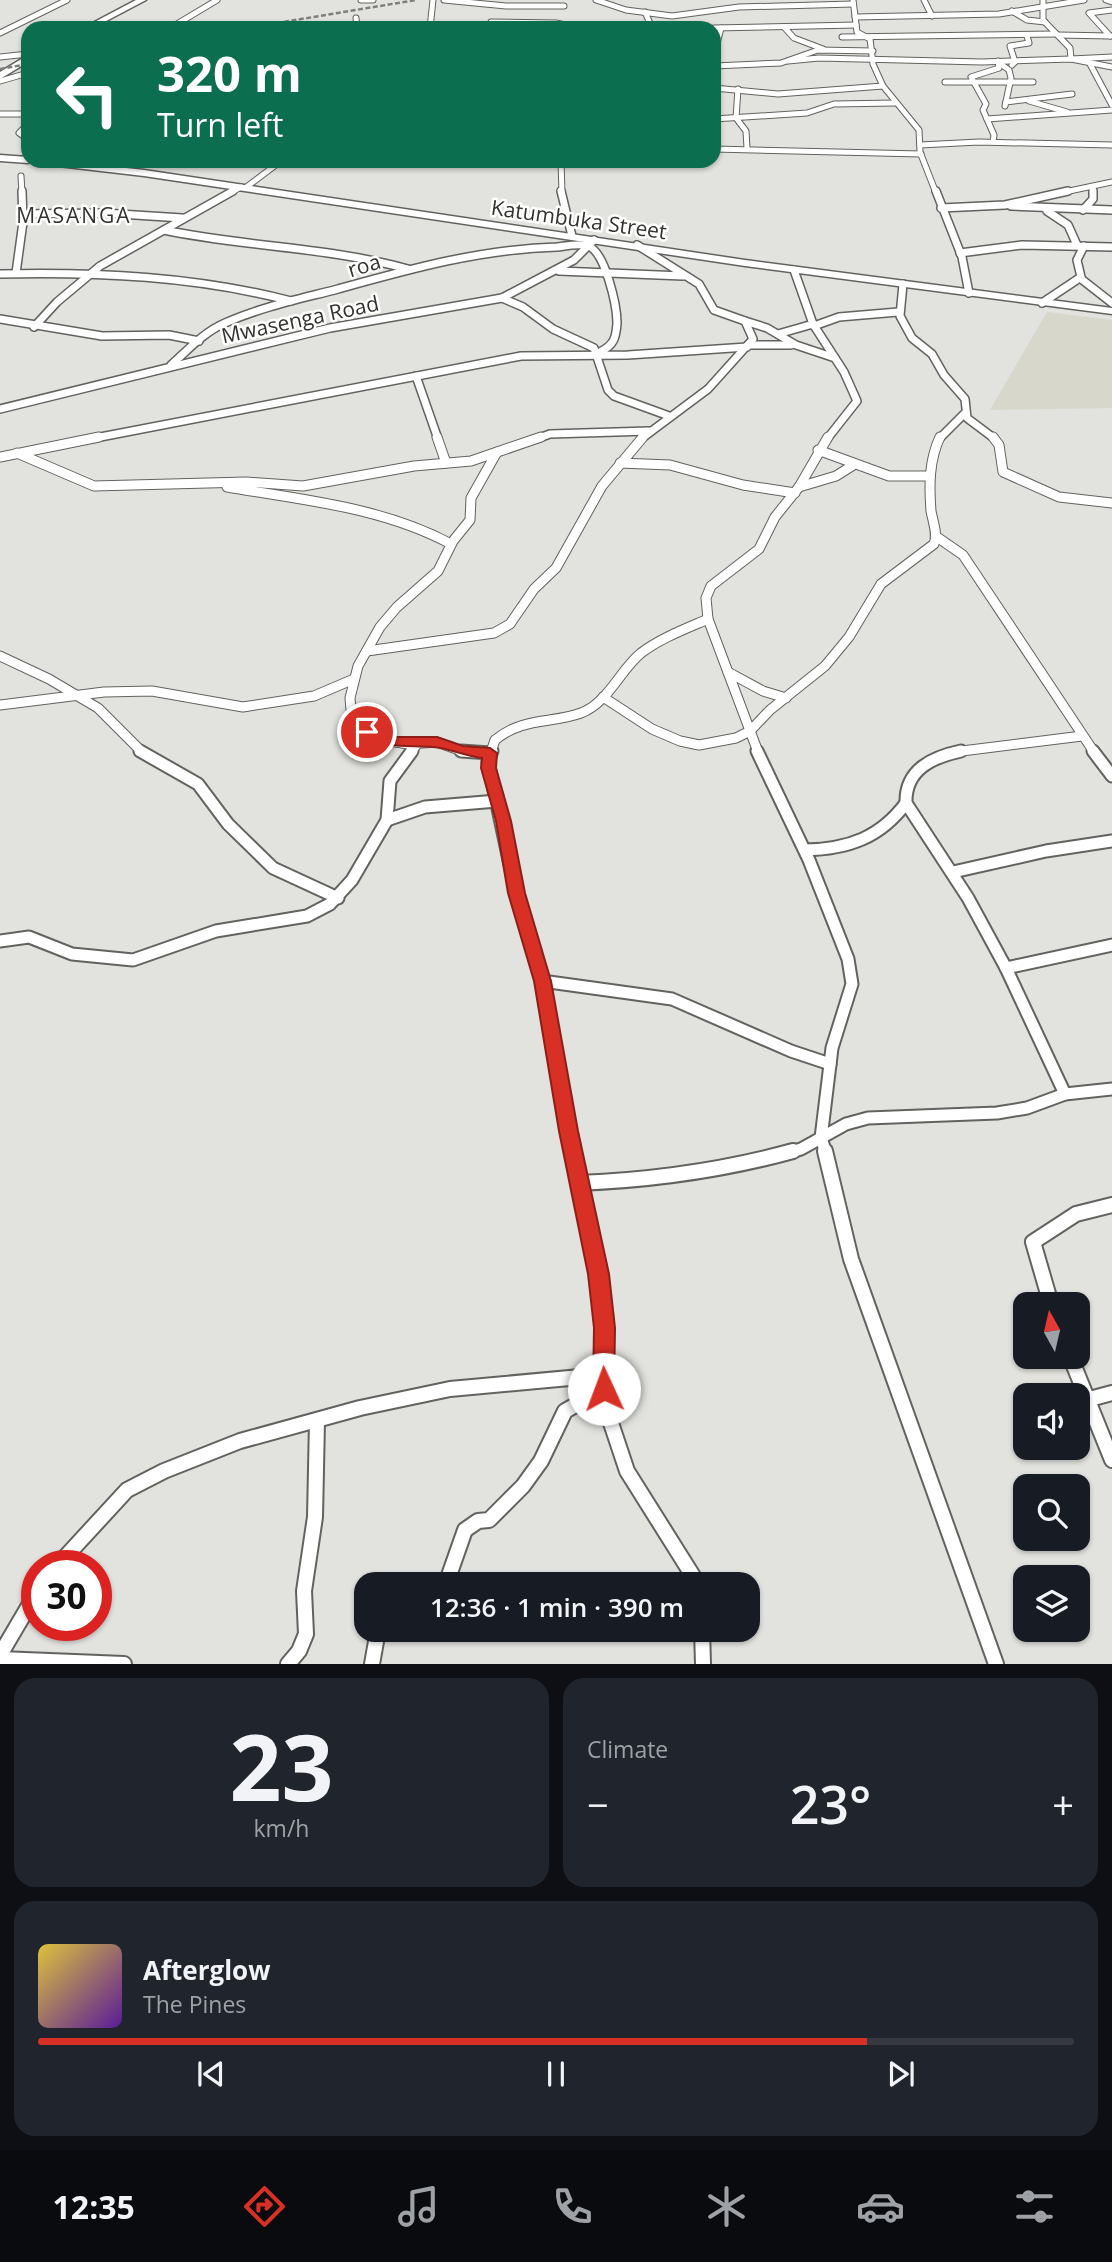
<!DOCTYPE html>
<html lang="en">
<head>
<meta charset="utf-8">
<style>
  :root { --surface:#171b24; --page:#20242c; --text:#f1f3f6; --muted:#9ea1a6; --line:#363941; --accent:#d93025 }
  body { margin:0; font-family:"Open Sans",sans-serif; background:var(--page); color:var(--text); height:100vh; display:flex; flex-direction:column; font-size:26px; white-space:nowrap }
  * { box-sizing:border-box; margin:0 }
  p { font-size:23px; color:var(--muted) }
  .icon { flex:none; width:38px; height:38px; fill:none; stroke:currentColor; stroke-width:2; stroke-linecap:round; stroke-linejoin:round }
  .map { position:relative; height:1664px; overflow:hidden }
  .sheet { display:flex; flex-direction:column; gap:14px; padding:14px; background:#0d0f14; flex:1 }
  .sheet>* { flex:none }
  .hud { position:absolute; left:21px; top:21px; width:700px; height:147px; border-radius:21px; box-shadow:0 2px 5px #0004; background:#0b6e4f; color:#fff; overflow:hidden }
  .needle { width:46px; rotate:352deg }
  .buttons { position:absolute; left:1013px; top:1292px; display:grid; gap:14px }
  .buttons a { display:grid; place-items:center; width:77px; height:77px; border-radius:14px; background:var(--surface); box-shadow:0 2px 5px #0004; font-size:35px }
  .speed { position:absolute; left:21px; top:1550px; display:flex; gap:14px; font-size:35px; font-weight:700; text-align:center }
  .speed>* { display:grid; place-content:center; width:91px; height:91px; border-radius:50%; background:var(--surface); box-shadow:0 2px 5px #0004; line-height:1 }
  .speed .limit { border:10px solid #d22; background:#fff; color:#111 }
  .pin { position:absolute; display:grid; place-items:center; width:60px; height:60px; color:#fff; margin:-30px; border:4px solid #fff; border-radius:50%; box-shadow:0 2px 7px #0007 }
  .me { position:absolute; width:77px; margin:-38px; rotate:358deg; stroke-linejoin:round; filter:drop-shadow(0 0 5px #0008) }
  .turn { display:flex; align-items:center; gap:24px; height:147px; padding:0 21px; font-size:32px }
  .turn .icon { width:91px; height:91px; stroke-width:2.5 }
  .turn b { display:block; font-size:49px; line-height:60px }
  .big { font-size:52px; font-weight:600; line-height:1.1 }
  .sheet .widget { flex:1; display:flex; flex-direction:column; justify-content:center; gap:10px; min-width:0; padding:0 24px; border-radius:21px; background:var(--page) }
  .sheet .dial { align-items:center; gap:0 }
  .dial b { font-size:91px; line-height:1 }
  .song { display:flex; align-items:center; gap:21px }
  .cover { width:84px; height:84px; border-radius:10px; background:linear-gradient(135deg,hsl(50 70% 55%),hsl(270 70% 35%)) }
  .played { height:7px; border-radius:4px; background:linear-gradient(90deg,var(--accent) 80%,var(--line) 80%) }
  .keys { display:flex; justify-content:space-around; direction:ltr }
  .heat { display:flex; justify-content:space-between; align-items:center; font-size:38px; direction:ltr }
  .sheet .tiles { flex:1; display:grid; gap:14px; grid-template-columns:1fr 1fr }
  .widget:last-child { grid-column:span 2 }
  .trip { position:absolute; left:354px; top:1572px; width:406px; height:70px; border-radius:21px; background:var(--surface); box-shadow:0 2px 5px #0004; font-weight:600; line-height:70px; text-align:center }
  .dock { display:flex; height:112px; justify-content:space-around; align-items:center; background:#090b0e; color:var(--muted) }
  .dock .icon { width:49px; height:49px }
  .dock .on { color:var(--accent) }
  .dock b { font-size:32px; color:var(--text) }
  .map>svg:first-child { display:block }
  .built { fill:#d7d7cc }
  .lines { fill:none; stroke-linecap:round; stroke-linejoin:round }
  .minor-far4-casing { stroke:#62625f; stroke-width:7 }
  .minor-far3-casing { stroke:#62625f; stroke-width:10 }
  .minor-far2-casing { stroke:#62625f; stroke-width:11 }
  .minor-far1-casing { stroke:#62625f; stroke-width:15 }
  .minor-casing { stroke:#62625f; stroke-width:18 }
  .secondary-casing { stroke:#62625f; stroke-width:3 }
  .primary-casing { stroke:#62625f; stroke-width:3 }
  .minor-far4 { stroke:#fff; stroke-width:5 }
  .minor-far3 { stroke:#fff; stroke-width:7 }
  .minor-far2 { stroke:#fff; stroke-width:9 }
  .minor-far1 { stroke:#fff; stroke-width:11 }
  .minor { stroke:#fff; stroke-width:14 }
  .secondary { fill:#fff; fill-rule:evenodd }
  .primary { fill:#fff; fill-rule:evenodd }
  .rail { stroke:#7f7f7c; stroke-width:2.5; stroke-dasharray:5 2.5; stroke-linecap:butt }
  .route { fill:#d93025; stroke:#8d1f18; stroke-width:2 }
  .labels { text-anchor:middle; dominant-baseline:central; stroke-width:5; stroke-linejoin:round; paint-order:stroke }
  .far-neighbourhood-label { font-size:21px; letter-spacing:2px; fill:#323231; stroke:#fffffe }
  .far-street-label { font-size:21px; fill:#323231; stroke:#fffffe }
</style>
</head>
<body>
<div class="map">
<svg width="1112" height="1664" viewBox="0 0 1112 1664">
  <rect width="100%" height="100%" fill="#e2e2de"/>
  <polygon class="built" points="1047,312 1112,320 1112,408 990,410"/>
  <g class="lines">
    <g class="minor-far4-casing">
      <g id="minor-far4">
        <polyline points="361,0 373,0"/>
        <polyline points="444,0 506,6 564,6"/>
        <polyline points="596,0 626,10 672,16 739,7 853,4"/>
        <polyline points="853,0 857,32 870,39 873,64 883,86 919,130 920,152 936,193"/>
        <polyline points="924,0 932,16"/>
        <polyline points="1043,0 1043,20 1070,48 1071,59 1112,57"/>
        <polyline points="1106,0 1112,2"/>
        <polyline points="1012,11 1027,20 1045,22"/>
        <polyline points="645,12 652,28"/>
        <polyline points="855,17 999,14 1084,0"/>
        <polyline points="356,18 357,28"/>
        <polyline points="491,22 556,23 579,28"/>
        <polyline points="177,24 217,0"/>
        <polyline points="784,27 794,38 823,49"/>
        <polyline points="430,28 433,0"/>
        <polyline points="714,28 856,25"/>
        <polyline points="0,33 67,0"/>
        <polyline points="1058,35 1111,36"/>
        <polyline points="1110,36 1089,13 1112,10"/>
        <polyline points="842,37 1056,34"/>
        <polyline points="714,55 721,28"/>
        <polyline points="0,57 28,54"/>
        <polyline points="788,61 819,58 982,62 1071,59 1112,67"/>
        <polyline points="1090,64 1112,105"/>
        <polyline points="1002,65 1009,70 1011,78 1005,106"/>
        <polyline points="1012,65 1015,62 1010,46 1029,43 1027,36"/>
        <polyline points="714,66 781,63 818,50 873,51"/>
        <polyline points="0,81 28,73"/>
        <polyline points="945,82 1033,82"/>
        <polyline points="714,88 778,94 883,86"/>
        <polyline points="738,89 736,118 746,131 747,148"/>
        <polyline points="1029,101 1067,112"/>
        <polyline points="1006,102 1072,94"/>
        <polyline points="0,114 28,114"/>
        <polyline points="714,119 807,113 834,104 895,103"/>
        <polyline points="987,119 1112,110"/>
        <polyline points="28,124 19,133 28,139"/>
        <polyline points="993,142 994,135 983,110 986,104 971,77 999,68 998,61"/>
        <polyline points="920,145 979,142 1112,145"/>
        <polyline points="714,149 921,154"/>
        <polyline points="561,161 562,193"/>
        <polyline points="21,176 22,193"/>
        <polyline points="1093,187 1093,193"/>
        <polyline points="245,188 281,161"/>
        <polyline points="230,193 241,187"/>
        <polyline points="1060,193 1112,182"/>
      </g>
    </g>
    <g class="minor-far3-casing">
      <g id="minor-far3">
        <polyline points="561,191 572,236"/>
        <polyline points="936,191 962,257 969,293"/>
        <polyline points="1011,206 1112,210"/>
        <polyline points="941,208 1005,205 1068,191"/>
        <polyline points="1083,210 1093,199 1093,191"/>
        <polyline points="1047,211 1068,225 1077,245"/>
        <polyline points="22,214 104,213 182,218"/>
        <path d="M164 230C245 247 328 247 408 269"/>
        <polyline points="637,245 699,284 714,310 745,321 753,339 708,389 641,439"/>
        <polyline points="960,253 1022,245 1112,247"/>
        <polyline points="794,270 813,324 844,372 857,401 827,439"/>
        <polyline points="559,271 683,276"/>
        <polyline points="16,273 23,222 22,191"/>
        <path d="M0 274C98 272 195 276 291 301"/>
        <polyline points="1080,278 1112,303"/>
        <polyline points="903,284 900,316 912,338 932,354 944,375 965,399 967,418 995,439"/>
        <polyline points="502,298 523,307 553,329 594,348 608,390 614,396 669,416"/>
        <polyline points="1042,303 1081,277 1077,260 1084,246"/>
        <polyline points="0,319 102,336 169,335 199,341"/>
        <polyline points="745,321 767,328 796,345 835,358"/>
        <polyline points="814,326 839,317 898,312"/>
        <polyline points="34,327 57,302 100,266 233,191"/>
        <polyline points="778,334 813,324"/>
        <polyline points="748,345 791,345"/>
        <path d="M171 365C188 350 204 332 225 323 261 307 300 299 338 289 410 269 481 249 557 247 566 246 580 243 588 246 605 251 617 306 617 323 616 338 614 345 600 352"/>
        <polyline points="416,376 438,439"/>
        <polyline points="0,409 330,328 502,298 574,260 594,240"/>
        <polyline points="90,439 521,356 628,355 747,347"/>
        <polyline points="536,439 550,434 649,431"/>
        <polyline points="939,439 964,414"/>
      </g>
    </g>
    <g class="minor-far2-casing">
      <g id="minor-far2">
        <polyline points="437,437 446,463"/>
        <polyline points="993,437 999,445 1003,472 1059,497 1112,503"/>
        <polyline points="818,450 889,476 930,476"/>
        <polyline points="17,453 94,486 246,482 303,486 414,466 471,461 541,437"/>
        <polyline points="0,457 99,437"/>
        <polyline points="620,463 670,465 743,485 795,493"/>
        <path d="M227 487C303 500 382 507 451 544"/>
        <polyline points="799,487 836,476 855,464"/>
        <polyline points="937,537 963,555 1094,752"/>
        <polyline points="367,651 494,633 510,624 534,589 556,568 602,486 643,437"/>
        <polyline points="0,656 49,679 98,708 142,752"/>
        <polyline points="728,672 763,691 786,698"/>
        <path d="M603 697 652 729 680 741 699 745 736 738 750 731 770 710 825 666 849 637 881 584 934 544C938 534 933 522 931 511 929 486 929 460 940 437"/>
        <polyline points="0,705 104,692 152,691 243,707 314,696 354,679"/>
        <polyline points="411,752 418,743"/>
        <polyline points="480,752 462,751 437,742 408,744 383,740 361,726 351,710 350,698 358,666 380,627 397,607 438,571 453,541 470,520 471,498 497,452"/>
        <path d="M491 752 495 740C523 717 550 724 581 713 608 703 620 670 641 653 661 638 685 629 708 619"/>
        <polyline points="758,752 708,619 706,598 711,586 759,549 775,517 799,487 828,437"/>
        <polyline points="954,752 1082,736"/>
      </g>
    </g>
    <g class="minor-far1-casing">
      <g id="minor-far1">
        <polyline points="140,751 198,784 228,824 273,868 338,898"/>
        <polyline points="461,751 490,753"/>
        <polyline points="492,751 488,762 516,893 542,981 573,1153"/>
        <polyline points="757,751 809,860 848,959 852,984 832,1048 821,1138 826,1153"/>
        <path d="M961 751C933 757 905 769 906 803L968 898 1006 968 1065 1094"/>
        <polyline points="1093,751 1112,776"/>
        <polyline points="387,820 425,807 497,801"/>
        <path d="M805 850C848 849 880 838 906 803"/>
        <polyline points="953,872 1046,851 1112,841"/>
        <polyline points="0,941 29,937 72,954 133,960 216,931 307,916 330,904 352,880 387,820 390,781 412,751"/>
        <polyline points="1006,968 1112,945"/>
        <polyline points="542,981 672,999 791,1051 830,1064"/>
        <polyline points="787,1153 801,1149 846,1124 868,1118 997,1113 1027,1108 1065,1094 1112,1089"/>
      </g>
    </g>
    <g class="minor-casing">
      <g id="minor">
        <polyline points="572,1151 598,1274 604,1328 602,1375 609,1417 627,1471 698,1584"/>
        <polyline points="825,1151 851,1259 996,1664"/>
        <path d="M579 1183C651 1180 724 1170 793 1151"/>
        <polyline points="1051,1304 1033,1242 1076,1214 1112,1205"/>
        <polyline points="1070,1356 1112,1460"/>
        <polyline points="1086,1400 1112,1393"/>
        <polyline points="57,1566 127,1490 164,1471 240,1441 360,1408 450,1389 602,1375"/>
        <polyline points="446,1584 465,1530 478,1521 489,1520 523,1486 541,1461 565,1411 604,1389"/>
        <polyline points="702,1629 703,1664"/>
        <polyline points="0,1655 37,1592"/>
        <polyline points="0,1659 124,1664"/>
        <polyline points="288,1664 299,1651 306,1634 304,1591 315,1517 317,1421"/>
        <polyline points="372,1664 377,1636 387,1629"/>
      </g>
    </g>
    <g class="secondary-casing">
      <g id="secondary">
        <polygon points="0,155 28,157 28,161 32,161 28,163 0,161"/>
        <polygon points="37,161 64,161 144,170 745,260 1112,308 1112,314 745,266 144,176 41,164"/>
      </g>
    </g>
    <g class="primary-casing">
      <g id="primary">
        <polygon points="136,0 146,0 93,28 83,28"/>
        <polygon points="28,55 28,62 0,79 0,72"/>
      </g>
    </g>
    <use href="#minor-far4" class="minor-far4"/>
    <use href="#minor-far3" class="minor-far3"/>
    <use href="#minor-far2" class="minor-far2"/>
    <use href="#minor-far1" class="minor-far1"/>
    <use href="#minor" class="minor"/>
    <use href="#secondary" class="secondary"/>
    <use href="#primary" class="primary"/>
    <g class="rail">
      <polyline points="247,28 416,0"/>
      <polyline points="0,69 28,64"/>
    </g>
  </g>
  <path class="route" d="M367 727 391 737H437L463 746 490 748 497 753 496 768 511 821 525 893 551 981 578 1131 609 1274 615 1328 614 1389 611 1396 604 1399 596 1396 593 1389 594 1328 588 1274 559 1131 534 981 508 893 496 821 481 768 482 758C464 756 449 748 433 747 401 745 392 749 362 735V728Z"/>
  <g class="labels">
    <g class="far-neighbourhood-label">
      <text x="74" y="215">MASANGA</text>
    </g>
    <g class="far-street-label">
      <text transform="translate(579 219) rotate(8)">Katumbuka Street</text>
      <text transform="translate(364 265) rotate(-17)">roa</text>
      <text transform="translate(300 319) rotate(-12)">Mwasenga Road</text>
    </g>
  </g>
</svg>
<div class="buttons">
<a><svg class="needle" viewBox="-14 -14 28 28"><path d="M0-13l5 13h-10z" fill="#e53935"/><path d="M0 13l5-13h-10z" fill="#9ea1a6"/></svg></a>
<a><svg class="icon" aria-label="sound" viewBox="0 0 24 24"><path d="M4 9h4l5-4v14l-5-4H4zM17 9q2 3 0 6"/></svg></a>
<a><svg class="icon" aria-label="search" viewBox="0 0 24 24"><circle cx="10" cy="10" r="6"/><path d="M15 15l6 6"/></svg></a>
<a><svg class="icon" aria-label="layers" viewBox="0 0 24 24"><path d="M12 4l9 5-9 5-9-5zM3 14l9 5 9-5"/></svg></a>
</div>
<div class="speed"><div class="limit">30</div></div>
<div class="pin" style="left:367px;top:732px;background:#d93025"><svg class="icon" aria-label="arrive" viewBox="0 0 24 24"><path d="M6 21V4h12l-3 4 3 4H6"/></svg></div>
<svg class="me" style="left:604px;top:1389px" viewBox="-20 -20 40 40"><circle r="19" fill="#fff"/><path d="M0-13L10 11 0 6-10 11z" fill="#d93025"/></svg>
<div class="trip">12:36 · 1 min · 390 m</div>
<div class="hud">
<div class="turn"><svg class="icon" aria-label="left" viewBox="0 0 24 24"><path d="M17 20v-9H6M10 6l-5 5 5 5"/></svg><div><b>320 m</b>Turn left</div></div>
</div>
</div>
<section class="sheet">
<div class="tiles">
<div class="widget dial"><b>23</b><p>km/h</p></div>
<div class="widget"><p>Climate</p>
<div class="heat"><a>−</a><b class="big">23°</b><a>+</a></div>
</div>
<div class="widget">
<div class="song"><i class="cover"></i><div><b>Afterglow</b><p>The Pines</p></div></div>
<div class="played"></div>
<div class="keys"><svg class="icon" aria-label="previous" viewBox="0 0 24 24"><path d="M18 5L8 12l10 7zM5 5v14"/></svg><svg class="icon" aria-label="pause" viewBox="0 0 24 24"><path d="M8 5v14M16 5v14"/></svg><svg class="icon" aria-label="next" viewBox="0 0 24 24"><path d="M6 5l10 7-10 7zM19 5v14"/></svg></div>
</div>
</div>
</section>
<nav class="dock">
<b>12:35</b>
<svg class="icon on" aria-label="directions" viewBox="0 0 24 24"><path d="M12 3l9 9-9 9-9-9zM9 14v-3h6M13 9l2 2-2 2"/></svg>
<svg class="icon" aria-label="music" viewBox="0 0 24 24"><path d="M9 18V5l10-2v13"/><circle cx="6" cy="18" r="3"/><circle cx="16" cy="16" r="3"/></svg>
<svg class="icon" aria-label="phone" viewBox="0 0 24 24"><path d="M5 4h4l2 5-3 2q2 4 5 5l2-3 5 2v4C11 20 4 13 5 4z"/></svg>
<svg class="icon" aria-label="climate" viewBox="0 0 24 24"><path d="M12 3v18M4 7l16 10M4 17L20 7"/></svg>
<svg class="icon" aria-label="car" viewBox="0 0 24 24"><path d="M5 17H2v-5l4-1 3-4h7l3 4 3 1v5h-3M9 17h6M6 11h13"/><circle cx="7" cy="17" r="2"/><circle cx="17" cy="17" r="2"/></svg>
<svg class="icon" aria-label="filters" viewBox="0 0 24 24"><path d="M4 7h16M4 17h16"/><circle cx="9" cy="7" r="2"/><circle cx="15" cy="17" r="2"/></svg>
</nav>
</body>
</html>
